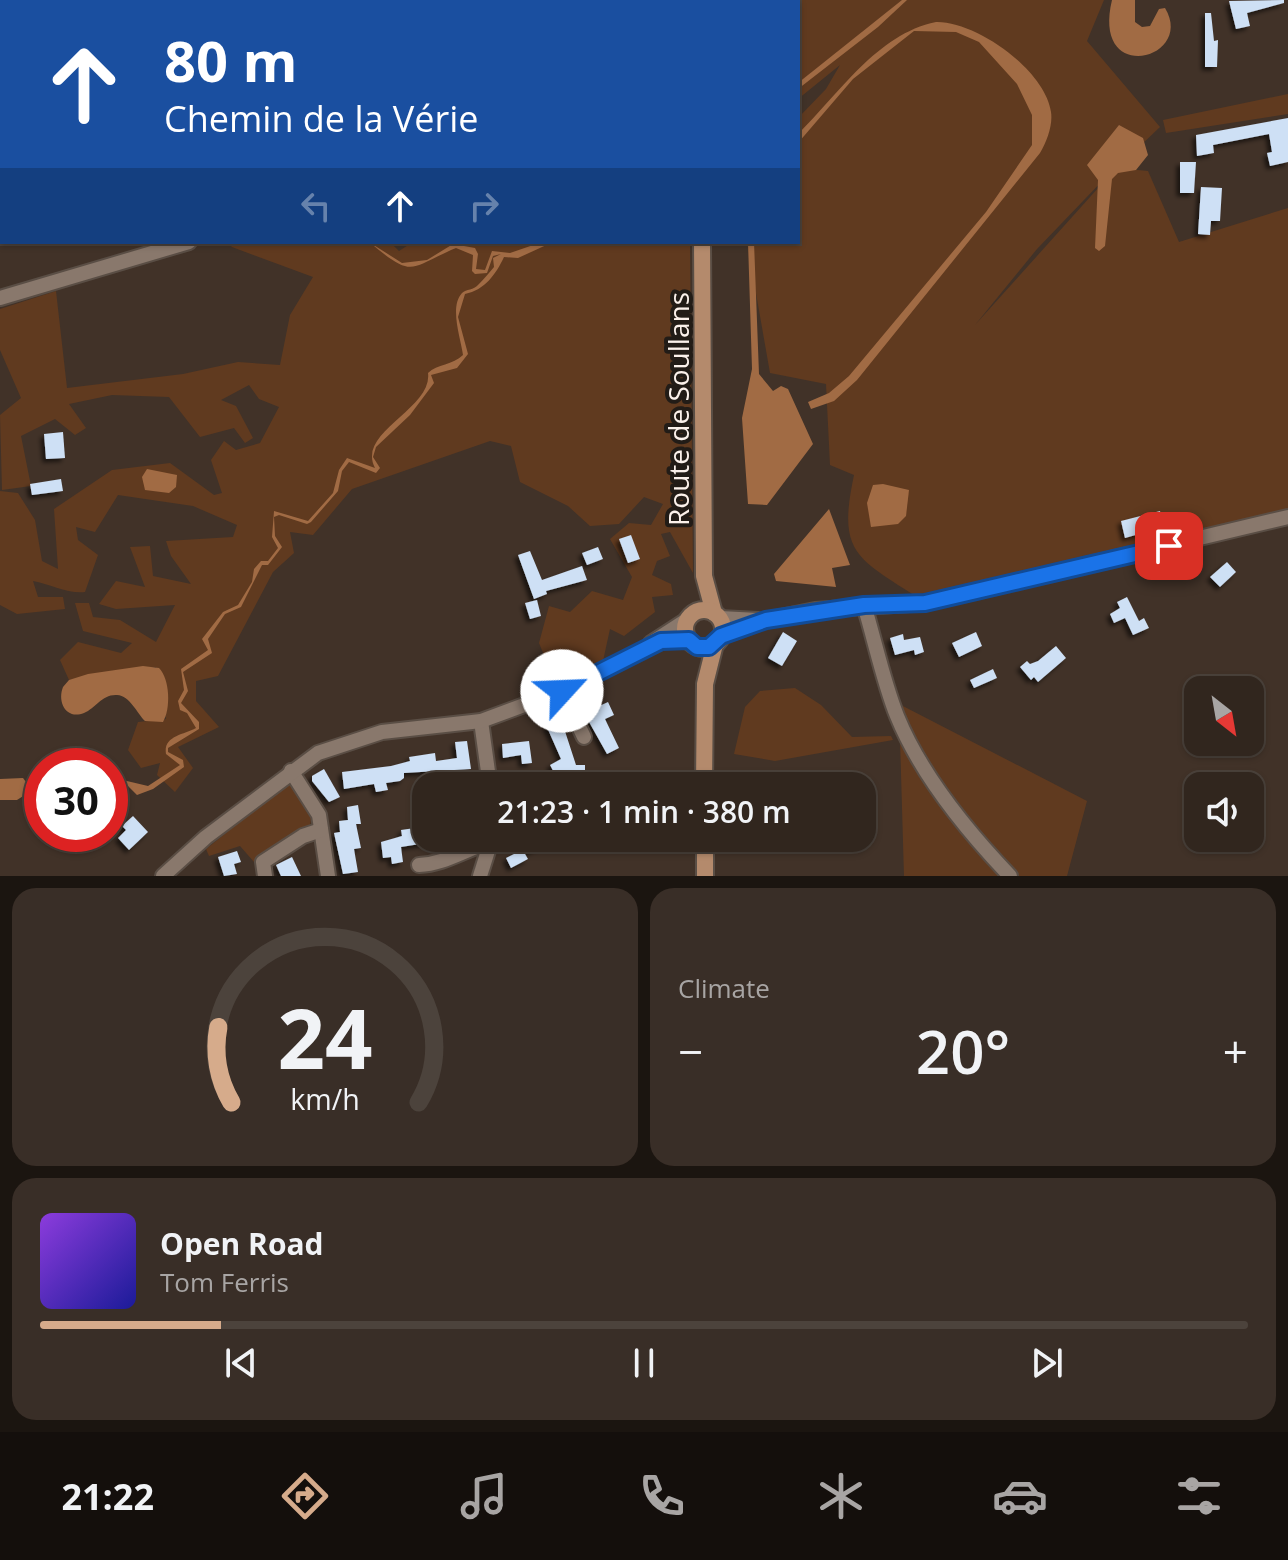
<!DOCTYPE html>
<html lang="en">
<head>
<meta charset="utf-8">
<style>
  :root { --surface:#31261e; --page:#392e27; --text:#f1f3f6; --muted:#a8a5a4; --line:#4c433c; --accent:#d6ab8b }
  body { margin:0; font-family:"Open Sans",sans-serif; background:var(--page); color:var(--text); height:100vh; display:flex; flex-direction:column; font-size:30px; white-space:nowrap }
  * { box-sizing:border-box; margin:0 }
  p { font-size:26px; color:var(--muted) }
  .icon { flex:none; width:44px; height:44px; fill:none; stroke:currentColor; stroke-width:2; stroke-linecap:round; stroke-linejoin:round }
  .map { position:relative; height:876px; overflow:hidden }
  .panel { display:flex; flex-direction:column; gap:12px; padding:12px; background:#1b1510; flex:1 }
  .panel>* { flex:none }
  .guide { position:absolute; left:0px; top:0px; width:800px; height:244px; box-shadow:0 2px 6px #0004,0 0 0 2px var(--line); background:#1a4fa0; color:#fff; overflow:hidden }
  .needle { width:52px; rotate:149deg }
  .fabs { position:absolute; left:1184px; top:676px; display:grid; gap:16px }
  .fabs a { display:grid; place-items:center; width:80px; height:80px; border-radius:16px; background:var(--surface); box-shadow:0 2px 6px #0004,0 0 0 2px var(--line); font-size:40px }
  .speed { position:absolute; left:24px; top:748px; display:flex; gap:16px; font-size:40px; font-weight:700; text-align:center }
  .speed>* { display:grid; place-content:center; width:104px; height:104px; border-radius:50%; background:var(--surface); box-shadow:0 2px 6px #0004,0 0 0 2px var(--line); line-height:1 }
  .speed .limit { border:12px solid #d22; background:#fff; color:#111 }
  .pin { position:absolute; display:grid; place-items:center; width:68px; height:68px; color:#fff; margin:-34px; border-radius:16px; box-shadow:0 4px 12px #0006 }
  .me { position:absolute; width:88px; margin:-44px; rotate:65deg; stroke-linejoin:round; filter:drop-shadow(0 0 6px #0008) }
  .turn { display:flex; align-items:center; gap:28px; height:168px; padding:0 32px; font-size:36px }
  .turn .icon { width:104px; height:104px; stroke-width:2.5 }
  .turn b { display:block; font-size:56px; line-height:68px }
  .lanes { display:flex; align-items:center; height:76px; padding:0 32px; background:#0003; justify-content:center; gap:40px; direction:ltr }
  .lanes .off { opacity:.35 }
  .big { font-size:60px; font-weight:600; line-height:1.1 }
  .panel .widget { flex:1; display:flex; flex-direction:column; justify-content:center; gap:12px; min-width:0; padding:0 28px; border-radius:24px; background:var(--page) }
  .panel .dial { align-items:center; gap:0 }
  .dial svg { height:208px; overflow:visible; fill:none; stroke:var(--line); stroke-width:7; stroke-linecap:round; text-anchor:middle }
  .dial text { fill:var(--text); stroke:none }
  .song { display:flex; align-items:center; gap:24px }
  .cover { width:96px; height:96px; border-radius:12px; background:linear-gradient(135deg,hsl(270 70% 55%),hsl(240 70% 35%)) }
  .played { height:8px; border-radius:4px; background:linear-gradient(90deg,var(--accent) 15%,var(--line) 15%) }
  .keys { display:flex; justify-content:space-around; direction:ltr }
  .heat { display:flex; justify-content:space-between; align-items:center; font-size:44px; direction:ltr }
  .panel .tiles { flex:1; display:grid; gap:12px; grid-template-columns:1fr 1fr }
  .widget:last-child { grid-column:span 2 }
  .trip { position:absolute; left:412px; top:772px; width:464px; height:80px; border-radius:24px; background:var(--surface); box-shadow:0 2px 6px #0004,0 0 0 2px var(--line); font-weight:600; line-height:80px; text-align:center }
  .tabs { display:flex; height:128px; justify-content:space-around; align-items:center; background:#140f0c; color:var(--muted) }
  .tabs .icon { width:56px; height:56px }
  .tabs .on { color:var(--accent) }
  .tabs b { font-size:36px; color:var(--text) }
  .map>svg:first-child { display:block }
  .green { fill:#603a1f; fill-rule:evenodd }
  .water { fill:#a16b44 }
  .building { fill:#cee0f5; filter:url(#shadow) }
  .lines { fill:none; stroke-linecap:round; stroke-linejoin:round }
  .minor-casing { stroke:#5a4e45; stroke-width:18 }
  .major-casing { stroke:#5a4e45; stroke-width:20 }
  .minor { stroke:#89786c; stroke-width:14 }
  .major { stroke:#b48a6c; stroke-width:16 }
  .route-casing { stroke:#114b97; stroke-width:20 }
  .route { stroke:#1a73e8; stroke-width:14 }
  .labels { text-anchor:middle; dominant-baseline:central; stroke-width:8; stroke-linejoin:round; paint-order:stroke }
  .street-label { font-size:28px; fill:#fbf1eb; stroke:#221c17 }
</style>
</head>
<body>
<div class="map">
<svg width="1288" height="876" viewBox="0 0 1288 876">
  <defs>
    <filter id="shadow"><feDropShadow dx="-3.5" dy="3.5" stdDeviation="2" flood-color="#0009"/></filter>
  </defs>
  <rect width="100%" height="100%" fill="#413228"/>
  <g class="green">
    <path d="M415 0H1104L1087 41 1160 127 1117 168 1148 171 1179 242 1288 208V511L999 580 914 595C854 557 838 550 854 475L830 465 826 384 770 373 747 242H798V118L826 89 840 65 798 99V2ZM1107 176 1108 177 975 325 1037 249Z"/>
    <polygon points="1288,94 1288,114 1166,133 1163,120"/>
    <path d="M227 242H390L399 251 413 242H690L693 573 670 532 661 534 670 556 657 561 652 575 671 584 673 595 652 597 655 612 624 636 610 629 603 661 582 674 552 675 539 643 549 606 570 612 592 591 623 600 632 577 610 539 629 523 651 525 663 504 644 497 619 524 590 526 568 506 520 482 511 446 490 441 352 489 313 535 290 532 294 553 273 572 218 676 196 681V701L219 727 178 747 193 768 175 792 157 775 160 763 141 768 128 750 138 722 166 719 156 667 69 680 60 660 78 642 121 653 132 643 83 631 75 603H89L93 617 120 620 156 642 175 605 116 609 99 604 116 581 145 587 130 547 150 546 153 576 191 584 171 556 166 541 233 537 237 525 193 506 118 495 95 532 76 527 78 540 98 555 85 592C68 594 50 584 33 581L38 597H63L65 609 17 614 0 605V491L18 493 35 520 42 561 58 569 54 509 112 470 170 463 214 495 222 493 211 460 224 441 236 450 260 443 279 407 259 399 249 385 221 400 236 406 253 438 245 443 234 428 200 437 169 397 112 395 69 404 86 428 75 435 55 419 21 436 31 486 2 490 0 415 21 398 0 350V309L56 291 67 388 183 374 238 362 280 365 290 315 313 277 232 247Z"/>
    <polygon points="795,688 821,705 852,737 891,736 893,740 775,761 734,754 745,707 760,691"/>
    <polygon points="899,704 1087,801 1067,876 904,876"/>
    <polygon points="287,784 292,784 312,810 310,827 254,862 240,846 209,856 206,849"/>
  </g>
  <g class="water">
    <polygon points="902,0 907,0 878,27 798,89 798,83"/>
    <path d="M1112 0H1135V22L1142 27 1150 26 1159 9 1165 8C1196 59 1091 87 1112 0Z"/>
    <path d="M936 22C976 21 1045 70 1051 112 1053 125 1047 141 1040 153L857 380 834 401 811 409 808 402 829 393 849 376 986 212 1032 145V115L1017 84 979 42 956 32 914 31 853 79 798 143V134C839 94 877 34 936 22Z"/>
    <polygon points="1119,125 1143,138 1148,155 1136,170 1118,173 1112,179 1105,246 1099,251 1095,248 1098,180 1087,165"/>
    <path d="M369 242 402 263 427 260 453 244 475 248 478 254 476 269 485 270 492 251 510 253 542 242H553L518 258 504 257C496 274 485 290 465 294L458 317 468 354 457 368 431 375 434 383 410 415 376 447 373 457 380 468 376 473 349 462 342 471 338 491 311 522 307 524 279 515 274 517 275 536 282 547 268 565H262L241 607 225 614 208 639 212 653 183 672 188 691 181 703 199 722V729L168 748V752L183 760 184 767 153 789 137 795 128 786 110 782V777L148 786 180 765 166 754C163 736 183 735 196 728L187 713 180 710 178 701 184 690 181 669 208 650 202 639 223 612 238 605 252 582 254 569 261 561H268L278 548 272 537 274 511 308 521 333 493 339 470 347 458 375 468C356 432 433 409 428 373 437 364 453 365 463 355 461 339 449 307 462 293 466 289 474 290 478 285 484 279 489 273 494 267L493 258 501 254 493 256 487 273 475 274 472 271 473 255 456 248C408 268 415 280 369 242Z"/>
    <polygon points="748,242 754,242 759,374 773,391 781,386 788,389 813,444 767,505 748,504 742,418 752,369"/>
    <polygon points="147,469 177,475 176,487 169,493 145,490 142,477"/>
    <polygon points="883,484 909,490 906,516 898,524 871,527 867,503 873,485"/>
    <polygon points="829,509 850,565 832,568 836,587 776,581 774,574"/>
    <path d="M143 666 159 668C170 679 171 709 163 722L145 721C137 713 130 696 117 695 102 694 96 708 84 713 66 720 57 702 63 687L69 680 88 674Z"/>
    <polygon points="23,778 29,786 28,793 17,800 0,800 0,779"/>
  </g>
  <g class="building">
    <polygon points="1284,0 1284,3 1247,13 1250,26 1236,29 1229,1"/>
    <polygon points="1205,13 1211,13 1214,41 1218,40 1217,67 1205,67"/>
    <polygon points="1288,118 1288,162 1270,166 1267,153 1272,152 1269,134 1213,145 1214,153 1197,156 1196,135"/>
    <polygon points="1180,162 1196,162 1194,193 1180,193"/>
    <polygon points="1201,187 1222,188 1220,221 1211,221 1210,235 1198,234"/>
    <polygon points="63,432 65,458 46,459 44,434"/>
    <polygon points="61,479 63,491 32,495 30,484"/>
    <polygon points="1160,511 1164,527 1125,538 1121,521"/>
    <polygon points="631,535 640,559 628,563 619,539"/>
    <polygon points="598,547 603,559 587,565 582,553"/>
    <polygon points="530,551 542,580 582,566 587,580 546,591 547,594 534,599 518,555"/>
    <polygon points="1227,562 1236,572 1220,587 1210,577"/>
    <polygon points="1127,597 1139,621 1144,618 1149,628 1133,635 1125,618 1114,623 1110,614 1120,608 1117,602"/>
    <polygon points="537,600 541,616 530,619 525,603"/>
    <polygon points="783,632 797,641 782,666 768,658"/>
    <polygon points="976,632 982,646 959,657 952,643"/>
    <polygon points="903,634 904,640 920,637 924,652 915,655 914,650 895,655 890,638"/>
    <polygon points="1056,646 1066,658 1038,682 1034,677 1031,680 1020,667 1027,661 1030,664 1038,661"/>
    <polygon points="993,669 997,678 974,688 970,680"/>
    <polygon points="608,702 614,715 605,719 619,748 607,754 584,713"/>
    <polygon points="554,721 556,725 562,722 576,765 585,765 585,777 558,780 550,765 561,759 546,725"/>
    <polygon points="467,741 471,769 404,773 404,778 400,781 386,783 388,790 376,792 374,784 344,789 342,772 391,766 410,761 409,757 435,753 436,761 457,758 455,742"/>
    <polygon points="529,741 532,763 522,764 521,755 503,758 502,744"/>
    <polygon points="324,769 340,797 329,802 312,781 312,776"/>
    <polygon points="358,805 361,824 356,824 361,848 354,849 358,872 343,874 334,833 340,832 339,821 348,820 347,807"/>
    <polygon points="133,816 148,832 129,850 118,838 126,830 122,826"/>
    <polygon points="422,827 426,830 426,843 401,847 403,862 392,864 391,857 383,858 381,842 402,836 401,830"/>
    <polygon points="527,838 557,838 525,854 528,859 511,868 506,858 522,850 518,842"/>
    <polygon points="237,851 241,862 234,864 237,874 224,876 218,857"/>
    <polygon points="292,857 301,876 281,876 276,865"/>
  </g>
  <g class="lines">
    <g class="minor-casing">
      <g id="minor">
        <polyline points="653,2 655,0"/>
        <polyline points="0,298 189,242"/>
        <path d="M864 605C875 641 883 681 897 716 921 775 967 831 1010 876"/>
        <polyline points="720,618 758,620"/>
        <polyline points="721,636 766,620 815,610 925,603 1288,517"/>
        <polyline points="651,643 688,619"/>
        <polyline points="562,691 584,737"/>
        <polyline points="481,721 490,786"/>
        <polyline points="291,771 319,815 328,876"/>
        <path d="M419 865C446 864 466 848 492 842"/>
        <polyline points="163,876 206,837 318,753 382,732 481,721 562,691 661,641 689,640"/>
        <polyline points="265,876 263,862 303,836 321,830"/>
        <polyline points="480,876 492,838"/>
      </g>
    </g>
    <g class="major-casing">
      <g id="major">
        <polyline points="609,0 610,2"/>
        <polyline points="702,242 704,576 714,613"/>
        <circle cx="704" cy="629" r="19"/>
        <polyline points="704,786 705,684 715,644"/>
        <polyline points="705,838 705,876"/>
      </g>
    </g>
    <use href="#minor" class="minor"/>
    <use href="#major" class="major"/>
  </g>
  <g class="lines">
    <g class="route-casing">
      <polyline id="route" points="562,691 661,641 689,640 697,647 709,647 721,636 766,620 864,605 925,603 1169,546"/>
    </g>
    <use href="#route" class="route"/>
  </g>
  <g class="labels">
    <g class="street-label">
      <text transform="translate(678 409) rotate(-90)">Route de Soullans</text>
    </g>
  </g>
</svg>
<div class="fabs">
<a><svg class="needle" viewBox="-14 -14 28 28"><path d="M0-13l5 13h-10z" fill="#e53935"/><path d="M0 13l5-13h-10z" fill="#a8a5a4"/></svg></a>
<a><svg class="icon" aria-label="sound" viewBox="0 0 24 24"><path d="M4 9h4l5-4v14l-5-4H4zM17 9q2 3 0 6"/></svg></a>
</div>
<div class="speed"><div class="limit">30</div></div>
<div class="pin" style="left:1169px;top:546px;background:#d93025"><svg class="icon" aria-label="arrive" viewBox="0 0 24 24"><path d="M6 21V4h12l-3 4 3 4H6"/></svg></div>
<svg class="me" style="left:562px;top:691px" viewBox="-20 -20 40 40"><circle r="19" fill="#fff"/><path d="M0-13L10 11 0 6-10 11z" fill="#1a73e8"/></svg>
<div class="trip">21:23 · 1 min · 380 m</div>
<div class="guide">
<div class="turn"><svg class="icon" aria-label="ahead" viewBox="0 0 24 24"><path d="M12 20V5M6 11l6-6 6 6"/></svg><div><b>80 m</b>Chemin de la Vérie</div></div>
<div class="lanes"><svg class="icon off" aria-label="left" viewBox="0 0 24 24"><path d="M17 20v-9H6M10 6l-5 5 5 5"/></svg><svg class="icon" aria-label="ahead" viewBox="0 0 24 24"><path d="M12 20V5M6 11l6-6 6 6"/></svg><svg class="icon off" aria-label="right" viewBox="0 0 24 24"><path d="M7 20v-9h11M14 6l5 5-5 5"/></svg></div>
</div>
</div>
<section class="panel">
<div class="tiles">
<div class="widget dial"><svg viewBox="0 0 100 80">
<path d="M14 69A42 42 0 1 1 86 69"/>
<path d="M14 69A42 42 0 0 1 9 40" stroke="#d6ab8b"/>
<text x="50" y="56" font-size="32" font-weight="700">24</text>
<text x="50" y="72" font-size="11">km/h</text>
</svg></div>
<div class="widget"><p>Climate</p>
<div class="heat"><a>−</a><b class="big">20°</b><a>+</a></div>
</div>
<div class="widget">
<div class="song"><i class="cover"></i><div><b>Open Road</b><p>Tom Ferris</p></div></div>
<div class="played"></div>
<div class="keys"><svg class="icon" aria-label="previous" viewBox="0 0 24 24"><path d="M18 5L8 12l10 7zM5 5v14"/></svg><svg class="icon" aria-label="pause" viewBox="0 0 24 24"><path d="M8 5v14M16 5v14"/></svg><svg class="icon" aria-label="next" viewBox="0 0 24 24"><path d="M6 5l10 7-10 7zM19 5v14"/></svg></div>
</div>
</div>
</section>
<nav class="tabs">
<b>21:22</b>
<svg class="icon on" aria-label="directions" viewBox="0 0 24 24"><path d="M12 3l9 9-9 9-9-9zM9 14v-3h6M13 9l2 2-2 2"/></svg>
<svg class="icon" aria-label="music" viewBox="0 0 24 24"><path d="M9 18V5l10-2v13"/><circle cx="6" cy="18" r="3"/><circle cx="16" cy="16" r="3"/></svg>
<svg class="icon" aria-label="phone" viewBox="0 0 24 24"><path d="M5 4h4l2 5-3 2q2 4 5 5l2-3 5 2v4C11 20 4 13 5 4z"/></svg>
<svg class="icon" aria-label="climate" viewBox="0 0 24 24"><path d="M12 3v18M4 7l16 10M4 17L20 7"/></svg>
<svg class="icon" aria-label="car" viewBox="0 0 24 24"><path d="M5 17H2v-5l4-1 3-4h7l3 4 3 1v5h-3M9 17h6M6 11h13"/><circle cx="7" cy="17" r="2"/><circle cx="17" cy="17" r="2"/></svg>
<svg class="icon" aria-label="filters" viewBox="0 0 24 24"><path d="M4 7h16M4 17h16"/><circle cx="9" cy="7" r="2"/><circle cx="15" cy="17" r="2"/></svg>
</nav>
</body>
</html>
